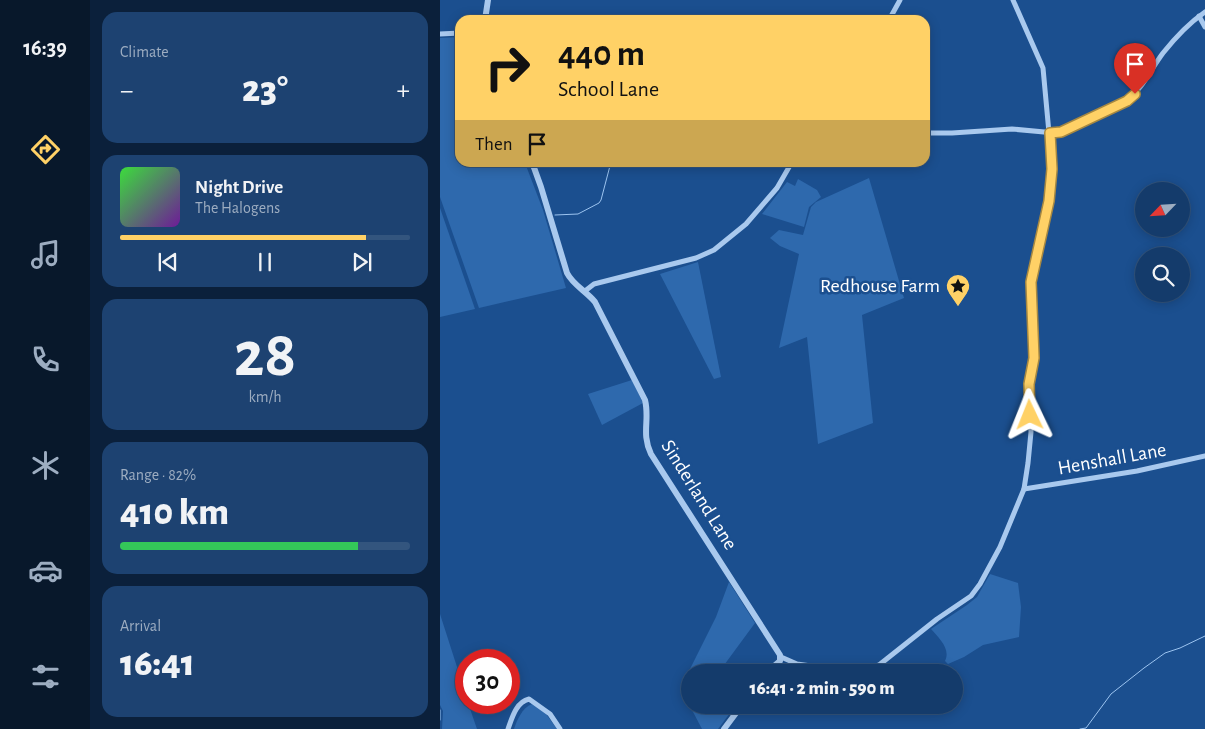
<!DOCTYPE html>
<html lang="en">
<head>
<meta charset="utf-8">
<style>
  :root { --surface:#143b6b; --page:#1d4271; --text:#f1f3f6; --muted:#9dadc1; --line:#33557e; --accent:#ffd166 }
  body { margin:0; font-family:"Alegreya Sans",sans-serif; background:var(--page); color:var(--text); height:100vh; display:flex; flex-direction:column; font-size:19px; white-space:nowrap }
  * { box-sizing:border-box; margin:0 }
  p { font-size:16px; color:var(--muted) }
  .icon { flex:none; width:28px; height:28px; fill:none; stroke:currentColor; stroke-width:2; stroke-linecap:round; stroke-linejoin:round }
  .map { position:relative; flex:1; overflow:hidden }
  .panel { display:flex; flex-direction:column; gap:12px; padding:12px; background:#0b203b; width:350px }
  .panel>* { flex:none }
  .top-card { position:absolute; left:15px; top:15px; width:475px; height:152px; border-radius:15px; box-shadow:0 2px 12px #0003,0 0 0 1px var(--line); background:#ffd166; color:#111; overflow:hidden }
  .needle { width:32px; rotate:245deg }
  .buttons { position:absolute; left:695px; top:182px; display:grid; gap:10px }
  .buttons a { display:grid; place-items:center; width:55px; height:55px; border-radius:50%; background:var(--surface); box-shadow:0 2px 12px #0003,0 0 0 1px var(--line); font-size:25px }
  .speed { position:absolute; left:15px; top:649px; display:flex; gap:10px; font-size:25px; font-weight:700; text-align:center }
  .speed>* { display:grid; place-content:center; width:65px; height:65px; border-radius:50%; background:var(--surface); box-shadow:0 2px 12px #0003,0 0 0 1px var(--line); line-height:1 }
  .speed .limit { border:8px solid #d22; background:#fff; color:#111 }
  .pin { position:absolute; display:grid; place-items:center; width:42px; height:42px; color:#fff; margin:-51px -21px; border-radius:50% 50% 50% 0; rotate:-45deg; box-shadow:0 0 5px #0007 }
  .pin .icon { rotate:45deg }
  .me { position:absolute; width:55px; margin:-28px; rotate:358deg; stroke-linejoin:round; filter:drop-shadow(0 0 4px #0008) }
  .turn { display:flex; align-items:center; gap:18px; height:105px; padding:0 20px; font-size:22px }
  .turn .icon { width:65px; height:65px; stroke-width:2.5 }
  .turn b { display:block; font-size:35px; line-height:42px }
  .then { display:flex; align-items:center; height:48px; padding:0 20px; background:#0003; gap:10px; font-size:19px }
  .big { font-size:38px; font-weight:800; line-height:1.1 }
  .panel .tile { flex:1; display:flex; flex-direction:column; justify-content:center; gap:8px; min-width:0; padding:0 18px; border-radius:15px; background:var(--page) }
  .panel .dial { align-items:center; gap:0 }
  .dial b { font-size:65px; line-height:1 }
  .song { display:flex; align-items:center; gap:15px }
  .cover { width:60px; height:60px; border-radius:8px; background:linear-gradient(135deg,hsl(120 70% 55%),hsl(280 70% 35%)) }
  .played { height:5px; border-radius:2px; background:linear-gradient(90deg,var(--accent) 85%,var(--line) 85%) }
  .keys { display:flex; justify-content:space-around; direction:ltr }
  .heat { display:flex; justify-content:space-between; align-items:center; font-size:28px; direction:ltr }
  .charge { height:8px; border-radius:4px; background:linear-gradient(90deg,#34c759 82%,var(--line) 0) }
  .trip { position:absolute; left:241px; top:664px; width:282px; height:50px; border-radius:25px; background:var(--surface); box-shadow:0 2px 12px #0003,0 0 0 1px var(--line); font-weight:800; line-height:50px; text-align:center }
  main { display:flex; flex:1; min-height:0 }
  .menu { display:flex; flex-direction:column; width:90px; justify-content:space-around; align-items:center; background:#08182b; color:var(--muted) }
  .menu .icon { width:35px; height:35px }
  .menu .selected { color:var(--accent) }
  .menu b { font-size:22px; color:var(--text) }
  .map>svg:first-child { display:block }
  .green { fill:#2e69ad }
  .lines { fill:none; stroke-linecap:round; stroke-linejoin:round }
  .stream { stroke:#9cc4f0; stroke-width:1 }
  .minor { stroke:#a9c9ee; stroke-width:5 }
  .tertiary { stroke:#a9c9ee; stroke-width:6 }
  .route-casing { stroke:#a68842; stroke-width:12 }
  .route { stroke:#ffd166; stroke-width:9 }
  .labels { text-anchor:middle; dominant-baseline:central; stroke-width:5; stroke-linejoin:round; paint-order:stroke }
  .poi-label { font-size:20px; fill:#fff; stroke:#1b4f8f; text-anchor:end }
  .street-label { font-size:20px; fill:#fff; stroke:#1b4f8f }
</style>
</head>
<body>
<main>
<nav class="menu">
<b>16:39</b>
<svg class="icon selected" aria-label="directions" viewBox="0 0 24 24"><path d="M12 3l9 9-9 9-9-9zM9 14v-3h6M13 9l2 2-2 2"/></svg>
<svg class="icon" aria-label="music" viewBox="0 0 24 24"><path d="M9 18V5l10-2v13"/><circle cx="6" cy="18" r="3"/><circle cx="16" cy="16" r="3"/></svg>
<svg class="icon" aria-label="phone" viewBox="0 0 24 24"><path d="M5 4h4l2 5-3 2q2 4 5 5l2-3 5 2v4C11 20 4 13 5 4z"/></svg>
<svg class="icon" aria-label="climate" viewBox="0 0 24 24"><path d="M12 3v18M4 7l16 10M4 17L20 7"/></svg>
<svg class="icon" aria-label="car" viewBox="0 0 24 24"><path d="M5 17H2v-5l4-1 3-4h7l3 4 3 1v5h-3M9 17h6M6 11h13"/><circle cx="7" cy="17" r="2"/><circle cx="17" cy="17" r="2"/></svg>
<svg class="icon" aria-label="filters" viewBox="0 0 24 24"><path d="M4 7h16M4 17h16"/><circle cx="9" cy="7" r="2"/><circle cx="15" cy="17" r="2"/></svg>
</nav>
<section class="panel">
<div class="tile"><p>Climate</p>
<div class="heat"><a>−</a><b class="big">23°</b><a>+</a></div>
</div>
<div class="tile">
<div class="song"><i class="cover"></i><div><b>Night Drive</b><p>The Halogens</p></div></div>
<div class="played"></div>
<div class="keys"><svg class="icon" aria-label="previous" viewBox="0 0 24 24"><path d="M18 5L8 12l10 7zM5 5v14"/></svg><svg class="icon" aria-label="pause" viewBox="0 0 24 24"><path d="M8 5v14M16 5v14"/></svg><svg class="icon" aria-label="next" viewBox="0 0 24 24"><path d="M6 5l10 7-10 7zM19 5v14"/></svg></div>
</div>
<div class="tile dial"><b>28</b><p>km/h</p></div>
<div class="tile"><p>Range · 82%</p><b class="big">410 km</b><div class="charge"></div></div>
<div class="tile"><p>Arrival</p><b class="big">16:41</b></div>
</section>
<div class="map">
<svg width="765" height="729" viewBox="0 0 765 729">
  <rect width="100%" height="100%" fill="#1b4f8f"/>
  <g class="green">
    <polygon points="20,37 20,162 85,163 103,210 126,288 39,308 0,197 0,38"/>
    <polygon points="429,178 464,298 422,315 433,423 378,444 367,337 339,348 359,254 340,246 330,238 339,230 363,235 371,207 376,202"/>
    <polygon points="358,179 377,190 381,197 369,207 364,227 322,214 347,182 355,186"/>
    <polygon points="0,208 35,309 0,317"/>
    <polygon points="258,262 281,377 274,379 220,274"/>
    <polygon points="192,380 203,403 162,425 148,394"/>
    <path d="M550 574 578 583 581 607 579 637 543 645 524 657 508 664 505 661C511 649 499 638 491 629L527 605 537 597Z"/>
    <polygon points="289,582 315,623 279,672 250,672 250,702 243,683 276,617"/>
    <polygon points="0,614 26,695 26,702 28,703 37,729 2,729 3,711 0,705"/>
    <path d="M92 704 106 714 117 729H74C77 720 82 708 92 704Z"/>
    <polygon points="256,705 296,705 278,729 262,729 252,710"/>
  </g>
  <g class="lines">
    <g class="stream">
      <polyline points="115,215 138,214 159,203 161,200 171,162"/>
      <polyline points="0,710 0,720"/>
      <polyline points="640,729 646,728 671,694 704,668 725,653 740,648 765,636"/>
    </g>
    <g class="minor">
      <polyline points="573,0 603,68 609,133"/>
      <polyline points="759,16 765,27"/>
      <polyline points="449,20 460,0"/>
      <polyline points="0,34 20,33"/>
      <path d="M485 133H512L572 129 615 133 687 101C703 88 711 69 723 53 735 38 749 23 765 12"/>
      <polyline points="145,291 154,284 256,258 274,250 306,224 337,188 352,162"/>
      <polyline points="584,489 697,471 765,456"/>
      <polyline points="341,657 357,664 378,667 423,670 439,665 497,619 531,596 540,584 560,547 584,489 588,463 591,432 589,384 594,358 591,282 609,201 612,169 610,133"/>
      <path d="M68 729C72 718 76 702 89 699L110 714 120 729"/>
    </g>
    <g class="tertiary">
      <polyline points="45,20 48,0"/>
      <path d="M92 162 101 187 127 273C133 285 146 291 155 302L205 400C210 420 201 433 211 454L340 655V661L327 672"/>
      <polyline points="284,729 302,705"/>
    </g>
  </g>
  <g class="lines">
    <g class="route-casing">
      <polyline id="route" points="590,415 589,384 594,358 591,282 609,201 612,169 610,133 621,132 687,101 695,94"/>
    </g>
    <use href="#route" class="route"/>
  </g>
  <defs>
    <g id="sight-pin" transform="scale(1.25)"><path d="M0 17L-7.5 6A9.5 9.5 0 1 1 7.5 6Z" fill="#ffd166" stroke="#1b4f8f"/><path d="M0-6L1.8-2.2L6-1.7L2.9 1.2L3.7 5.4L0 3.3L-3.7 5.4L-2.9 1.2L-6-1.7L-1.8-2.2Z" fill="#111"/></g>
  </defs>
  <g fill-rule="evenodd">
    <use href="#sight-pin" x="518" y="286"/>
  </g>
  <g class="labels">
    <g class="poi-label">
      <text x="500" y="286">Redhouse Farm</text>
    </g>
    <g class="street-label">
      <text transform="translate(672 459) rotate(-10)">Henshall Lane</text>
      <text transform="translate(259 495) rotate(58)">Sinderland Lane</text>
    </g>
  </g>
</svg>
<div class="buttons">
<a><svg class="needle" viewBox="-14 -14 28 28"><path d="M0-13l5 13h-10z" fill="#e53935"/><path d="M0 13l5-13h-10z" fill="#9dadc1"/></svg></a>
<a><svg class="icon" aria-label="search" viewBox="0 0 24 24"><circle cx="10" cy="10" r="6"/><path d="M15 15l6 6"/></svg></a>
</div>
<div class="speed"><div class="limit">30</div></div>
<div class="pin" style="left:695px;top:94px;background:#d93025"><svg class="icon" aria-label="arrive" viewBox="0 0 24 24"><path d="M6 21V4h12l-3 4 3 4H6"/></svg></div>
<svg class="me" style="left:590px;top:415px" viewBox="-20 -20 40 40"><path d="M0-17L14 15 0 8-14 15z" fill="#ffd166" stroke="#fff" stroke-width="4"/></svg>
<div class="trip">16:41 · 2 min · 590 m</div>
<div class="top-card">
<div class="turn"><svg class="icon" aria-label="right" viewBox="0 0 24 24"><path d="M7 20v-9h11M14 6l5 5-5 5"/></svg><div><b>440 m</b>School Lane</div></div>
<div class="then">Then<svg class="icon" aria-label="arrive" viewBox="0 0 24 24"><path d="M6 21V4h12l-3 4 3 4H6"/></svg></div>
</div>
</div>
</main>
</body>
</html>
